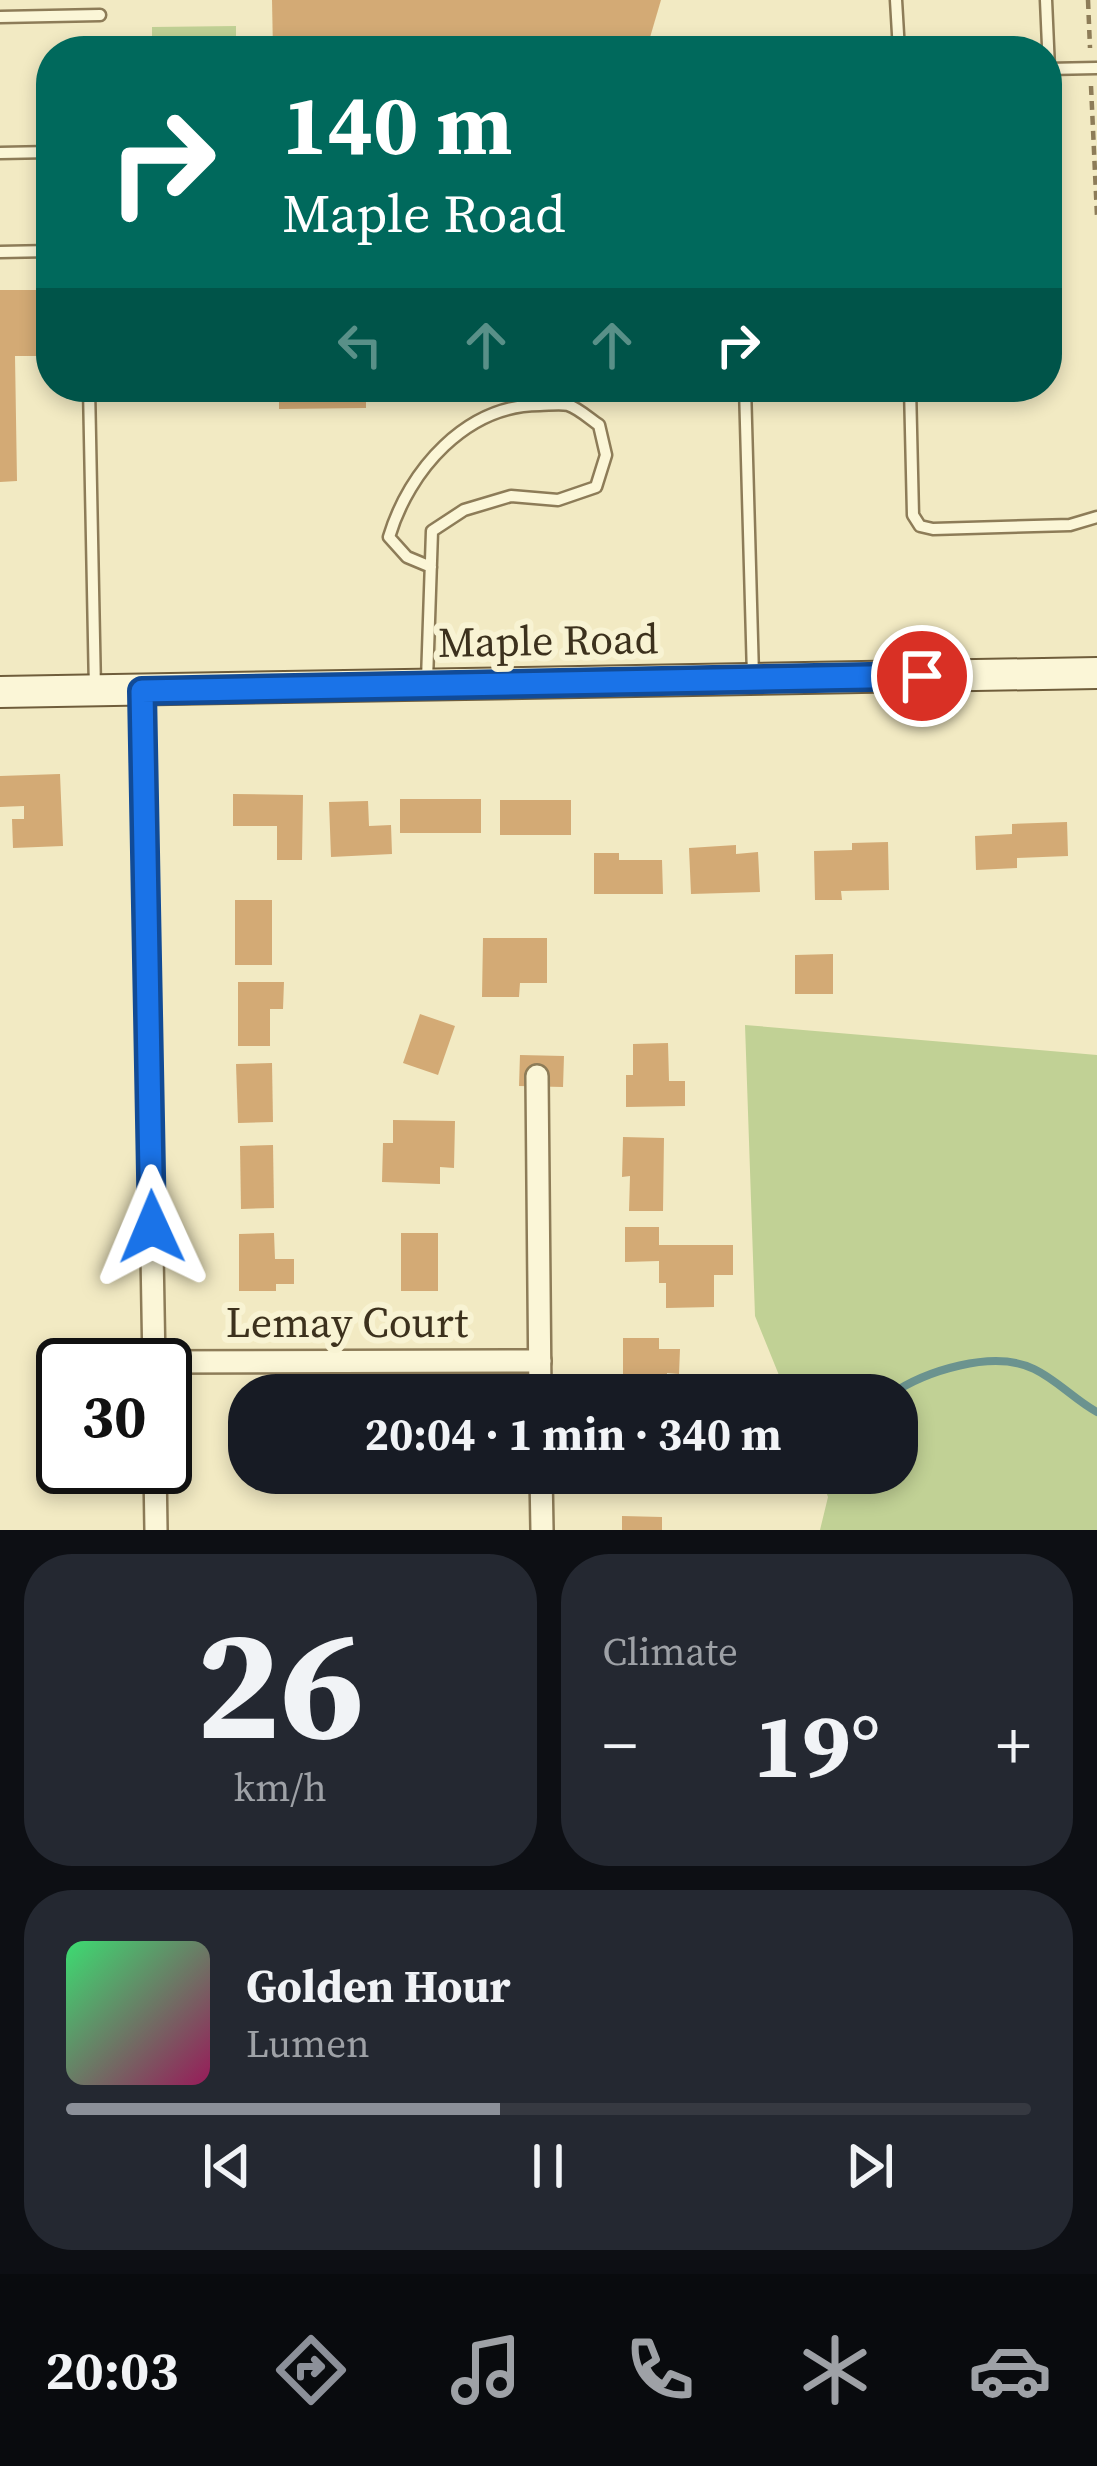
<!DOCTYPE html>
<html lang="en">
<head>
<meta charset="utf-8">
<style>
  :root { --surface:#171b24; --page:#242831; --text:#f1f3f6; --muted:#9ea1a6; --line:#363941; --accent:#8c9099 }
  body { margin:0; font-family:"Source Serif 4",serif; background:var(--page); color:var(--text); height:100vh; display:flex; flex-direction:column; font-size:45px; white-space:nowrap }
  * { box-sizing:border-box; margin:0 }
  p { font-size:39px; color:var(--muted) }
  .icon { flex:none; width:66px; height:66px; fill:none; stroke:currentColor; stroke-width:2; stroke-linecap:round; stroke-linejoin:round }
  .map { position:relative; height:1530px; overflow:hidden }
  .drawer { display:flex; flex-direction:column; gap:24px; padding:24px; background:#0d0f14; flex:1 }
  .drawer>* { flex:none }
  .banner { position:absolute; left:36px; top:36px; width:1026px; height:366px; border-radius:48px; box-shadow:0 6px 18px #0003; background:#00695c; color:#fff; overflow:hidden }
  .speed { position:absolute; left:36px; top:1338px; display:flex; gap:24px; font-size:60px; font-weight:700; text-align:center }
  .speed>* { display:grid; place-content:center; width:156px; height:156px; border-radius:50%; background:var(--surface); box-shadow:0 6px 18px #0003; line-height:1 }
  .speed .limit { border:6px solid #111; border-radius:18px; background:#fff; color:#111 }
  .pin { position:absolute; display:grid; place-items:center; width:102px; height:102px; color:#fff; margin:-51px; border:6px solid #fff; border-radius:50%; box-shadow:0 3px 12px #0007 }
  .me { position:absolute; width:132px; margin:-66px; rotate:359deg; stroke-linejoin:round; filter:drop-shadow(0 0 9px #0008) }
  .turn { display:flex; align-items:center; gap:42px; height:252px; padding:0 48px; font-size:54px }
  .turn .icon { width:156px; height:156px; stroke-width:2.5 }
  .turn b { display:block; font-size:84px; line-height:102px }
  .lanes { display:flex; align-items:center; height:114px; padding:0 48px; background:#0003; justify-content:center; gap:60px; direction:ltr }
  .lanes .off { opacity:.35 }
  .big { font-size:90px; font-weight:700; line-height:1.1 }
  .drawer .widget { flex:1; display:flex; flex-direction:column; justify-content:center; gap:18px; min-width:0; padding:0 42px; border-radius:48px; background:var(--page) }
  .drawer .dial { align-items:center; gap:0 }
  .dial b { font-size:156px; line-height:1 }
  .song { display:flex; align-items:center; gap:36px }
  .cover { width:144px; height:144px; border-radius:18px; background:linear-gradient(135deg,hsl(140 70% 55%),hsl(330 70% 35%)) }
  .played { height:12px; border-radius:6px; background:linear-gradient(90deg,var(--accent) 45%,var(--line) 45%) }
  .keys { display:flex; justify-content:space-around; direction:ltr }
  .heat { display:flex; justify-content:space-between; align-items:center; font-size:66px; direction:ltr }
  .drawer .tiles { flex:1; display:grid; gap:24px; grid-template-columns:1fr 1fr }
  .widget:last-child { grid-column:span 2 }
  .trip { position:absolute; left:228px; top:1374px; width:690px; height:120px; border-radius:48px; background:var(--surface); box-shadow:0 6px 18px #0003; font-weight:700; line-height:120px; text-align:center }
  .dock { display:flex; height:192px; justify-content:space-around; align-items:center; background:#090b0e; color:var(--muted) }
  .dock .icon { width:84px; height:84px }
  .dock .active { color:var(--accent) }
  .dock b { font-size:54px; color:var(--text) }
  .map>svg:first-child { display:block }
  .green { fill:#c1d195 }
  .lines { fill:none; stroke-linecap:round; stroke-linejoin:round }
  .stream { stroke:#6b938f; stroke-width:8 }
  .building { fill:#d3aa75 }
  .lane-casing { stroke:#8d7c58; stroke-width:15 }
  .street-casing { stroke:#8d7c58; stroke-width:26 }
  .secondary-casing { stroke:#6f5d3b; stroke-width:34 }
  .path { stroke:#8d7c58; stroke-width:4.5; stroke-dasharray:9 6; stroke-linecap:butt }
  .lane { stroke:#fbf6d7; stroke-width:10 }
  .street { stroke:#fbf6d7; stroke-width:21 }
  .secondary { stroke:#fbf6d7; stroke-width:30 }
  .route-casing { stroke:#114b97; stroke-width:30 }
  .route { stroke:#1a73e8; stroke-width:21 }
  .labels { text-anchor:middle; dominant-baseline:central; stroke-width:12; stroke-linejoin:round; paint-order:stroke }
  .street-label { font-size:42px; fill:#3c311d; stroke:#f8f3d3 }
</style>
</head>
<body>
<div class="map">
<svg width="1097" height="1530" viewBox="0 0 1097 1530">
  <rect width="100%" height="100%" fill="#f2eac3"/>
  <g class="green">
    <polygon points="236,26 236,51 152,51 152,27"/>
    <polygon points="745,1025 1097,1055 1097,1530 820,1530 828,1497 819,1473 897,1473 897,1395 787,1395 755,1316"/>
  </g>
  <g class="lines">
    <path class="stream" d="M890 1395C925 1371 993 1349 1034 1369 1057 1380 1075 1400 1097 1412"/>
  </g>
  <g class="building">
    <polygon points="272,0 661,0 646,51 273,51"/>
    <polygon points="0,290 39,290 39,356 15,356 17,481 0,482"/>
    <polygon points="279,387 366,387 366,408 279,409"/>
    <polygon points="60,774 63,846 13,848 12,819 24,819 24,806 0,807 0,776"/>
    <polygon points="233,794 303,795 302,860 277,860 277,826 233,826"/>
    <rect x="400" y="799" width="81" height="34"/>
    <rect x="500" y="800" width="71" height="35"/>
    <polygon points="368,801 369,826 391,825 392,854 331,857 329,802"/>
    <polygon points="1067,822 1068,856 1017,858 1017,868 976,870 975,836 1012,834 1012,824"/>
    <polygon points="888,842 889,890 841,891 842,900 815,900 814,851 852,850 852,843"/>
    <polygon points="736,845 736,854 758,852 760,892 691,894 689,848"/>
    <polygon points="594,853 619,853 619,860 662,860 663,894 594,894"/>
    <rect x="235" y="900" width="37" height="65"/>
    <polygon points="483,938 547,938 547,983 520,983 519,997 482,997"/>
    <polygon points="833,954 833,994 795,994 795,955"/>
    <polygon points="238,982 284,982 283,1009 270,1009 270,1046 238,1046"/>
    <polygon points="420,1014 455,1026 438,1075 403,1063"/>
    <polygon points="668,1043 669,1081 685,1081 685,1106 626,1107 626,1075 633,1075 633,1044"/>
    <polygon points="520,1055 564,1056 563,1087 519,1086"/>
    <polygon points="272,1063 273,1122 238,1123 236,1064"/>
    <polygon points="393,1120 455,1121 454,1168 440,1167 440,1184 382,1182 383,1143 393,1143"/>
    <polygon points="623,1137 664,1138 663,1211 629,1211 630,1176 622,1177"/>
    <polygon points="273,1145 274,1208 241,1209 240,1146"/>
    <polygon points="625,1227 659,1227 659,1245 733,1245 733,1275 714,1275 714,1307 666,1308 666,1283 659,1283 659,1261 625,1262"/>
    <polygon points="274,1233 275,1259 294,1259 294,1284 276,1284 276,1291 239,1291 239,1234"/>
    <rect x="401" y="1233" width="37" height="58"/>
    <polygon points="623,1338 659,1338 659,1349 680,1349 679,1374 667,1373 667,1395 623,1395"/>
    <polygon points="243,1432 249,1432 249,1471 244,1471"/>
    <polygon points="407,1473 463,1473 463,1493 425,1493 425,1485 407,1485"/>
    <polygon points="622,1473 668,1473 668,1490 621,1489"/>
    <polygon points="622,1516 662,1517 662,1530 622,1530"/>
  </g>
  <g class="lines">
    <g class="lane-casing">
      <g id="lane">
        <polyline points="896,0 899,51"/>
        <polyline points="1046,0 1049,69"/>
        <polyline points="0,17 100,15"/>
        <polyline points="1047,69 1097,68"/>
        <polyline points="0,153 51,152"/>
        <polyline points="0,252 51,251"/>
        <polyline points="89,387 95,690"/>
        <polyline points="745,387 753,676"/>
        <polyline points="910,387 913,515 920,526 933,529 1070,525 1097,517"/>
        <path d="M427 680 432 531 464 510 511 496 558 500 596 487 606 455 599 425C590 419 578 408 568 405 560 403 548 405 540 405 466 405 409 470 389 537L407 557 431 567"/>
      </g>
    </g>
    <g class="street-casing">
      <g id="street">
        <polyline points="142,691 154,1365"/>
        <polyline points="537,1076 540,1395"/>
        <polyline points="154,1362 540,1361"/>
        <polyline points="155,1467 156,1530"/>
        <polyline points="541,1473 542,1530"/>
      </g>
    </g>
    <g class="secondary-casing">
      <polyline id="secondary" points="0,692 1097,673"/>
    </g>
    <g class="path">
      <polyline points="1088,0 1090,48"/>
      <polyline points="1091,86 1097,216"/>
    </g>
    <use href="#lane" class="lane"/>
    <use href="#street" class="street"/>
    <use href="#secondary" class="secondary"/>
  </g>
  <g class="lines">
    <g class="route-casing">
      <polyline id="route" points="152,1227 142,691 922,676"/>
    </g>
    <use href="#route" class="route"/>
  </g>
  <g class="labels">
    <g class="street-label">
      <text transform="translate(548 640) rotate(-1)">Maple Road</text>
      <text x="347" y="1322">Lemay Court</text>
    </g>
  </g>
</svg>
<div class="speed"><div class="limit">30</div></div>
<div class="pin" style="left:922px;top:676px;background:#d93025"><svg class="icon" aria-label="arrive" viewBox="0 0 24 24"><path d="M6 21V4h12l-3 4 3 4H6"/></svg></div>
<svg class="me" style="left:152px;top:1227px" viewBox="-20 -20 40 40"><path d="M0-17L14 15 0 8-14 15z" fill="#1a73e8" stroke="#fff" stroke-width="4"/></svg>
<div class="trip">20:04 · 1 min · 340 m</div>
<div class="banner">
<div class="turn"><svg class="icon" aria-label="right" viewBox="0 0 24 24"><path d="M7 20v-9h11M14 6l5 5-5 5"/></svg><div><b>140 m</b>Maple Road</div></div>
<div class="lanes"><svg class="icon off" aria-label="left" viewBox="0 0 24 24"><path d="M17 20v-9H6M10 6l-5 5 5 5"/></svg><svg class="icon off" aria-label="ahead" viewBox="0 0 24 24"><path d="M12 20V5M6 11l6-6 6 6"/></svg><svg class="icon off" aria-label="ahead" viewBox="0 0 24 24"><path d="M12 20V5M6 11l6-6 6 6"/></svg><svg class="icon" aria-label="right" viewBox="0 0 24 24"><path d="M7 20v-9h11M14 6l5 5-5 5"/></svg></div>
</div>
</div>
<section class="drawer">
<div class="tiles">
<div class="widget dial"><b>26</b><p>km/h</p></div>
<div class="widget"><p>Climate</p>
<div class="heat"><a>−</a><b class="big">19°</b><a>+</a></div>
</div>
<div class="widget">
<div class="song"><i class="cover"></i><div><b>Golden Hour</b><p>Lumen</p></div></div>
<div class="played"></div>
<div class="keys"><svg class="icon" aria-label="previous" viewBox="0 0 24 24"><path d="M18 5L8 12l10 7zM5 5v14"/></svg><svg class="icon" aria-label="pause" viewBox="0 0 24 24"><path d="M8 5v14M16 5v14"/></svg><svg class="icon" aria-label="next" viewBox="0 0 24 24"><path d="M6 5l10 7-10 7zM19 5v14"/></svg></div>
</div>
</div>
</section>
<nav class="dock">
<b>20:03</b>
<svg class="icon active" aria-label="directions" viewBox="0 0 24 24"><path d="M12 3l9 9-9 9-9-9zM9 14v-3h6M13 9l2 2-2 2"/></svg>
<svg class="icon" aria-label="music" viewBox="0 0 24 24"><path d="M9 18V5l10-2v13"/><circle cx="6" cy="18" r="3"/><circle cx="16" cy="16" r="3"/></svg>
<svg class="icon" aria-label="phone" viewBox="0 0 24 24"><path d="M5 4h4l2 5-3 2q2 4 5 5l2-3 5 2v4C11 20 4 13 5 4z"/></svg>
<svg class="icon" aria-label="climate" viewBox="0 0 24 24"><path d="M12 3v18M4 7l16 10M4 17L20 7"/></svg>
<svg class="icon" aria-label="car" viewBox="0 0 24 24"><path d="M5 17H2v-5l4-1 3-4h7l3 4 3 1v5h-3M9 17h6M6 11h13"/><circle cx="7" cy="17" r="2"/><circle cx="17" cy="17" r="2"/></svg>
</nav>
</body>
</html>
